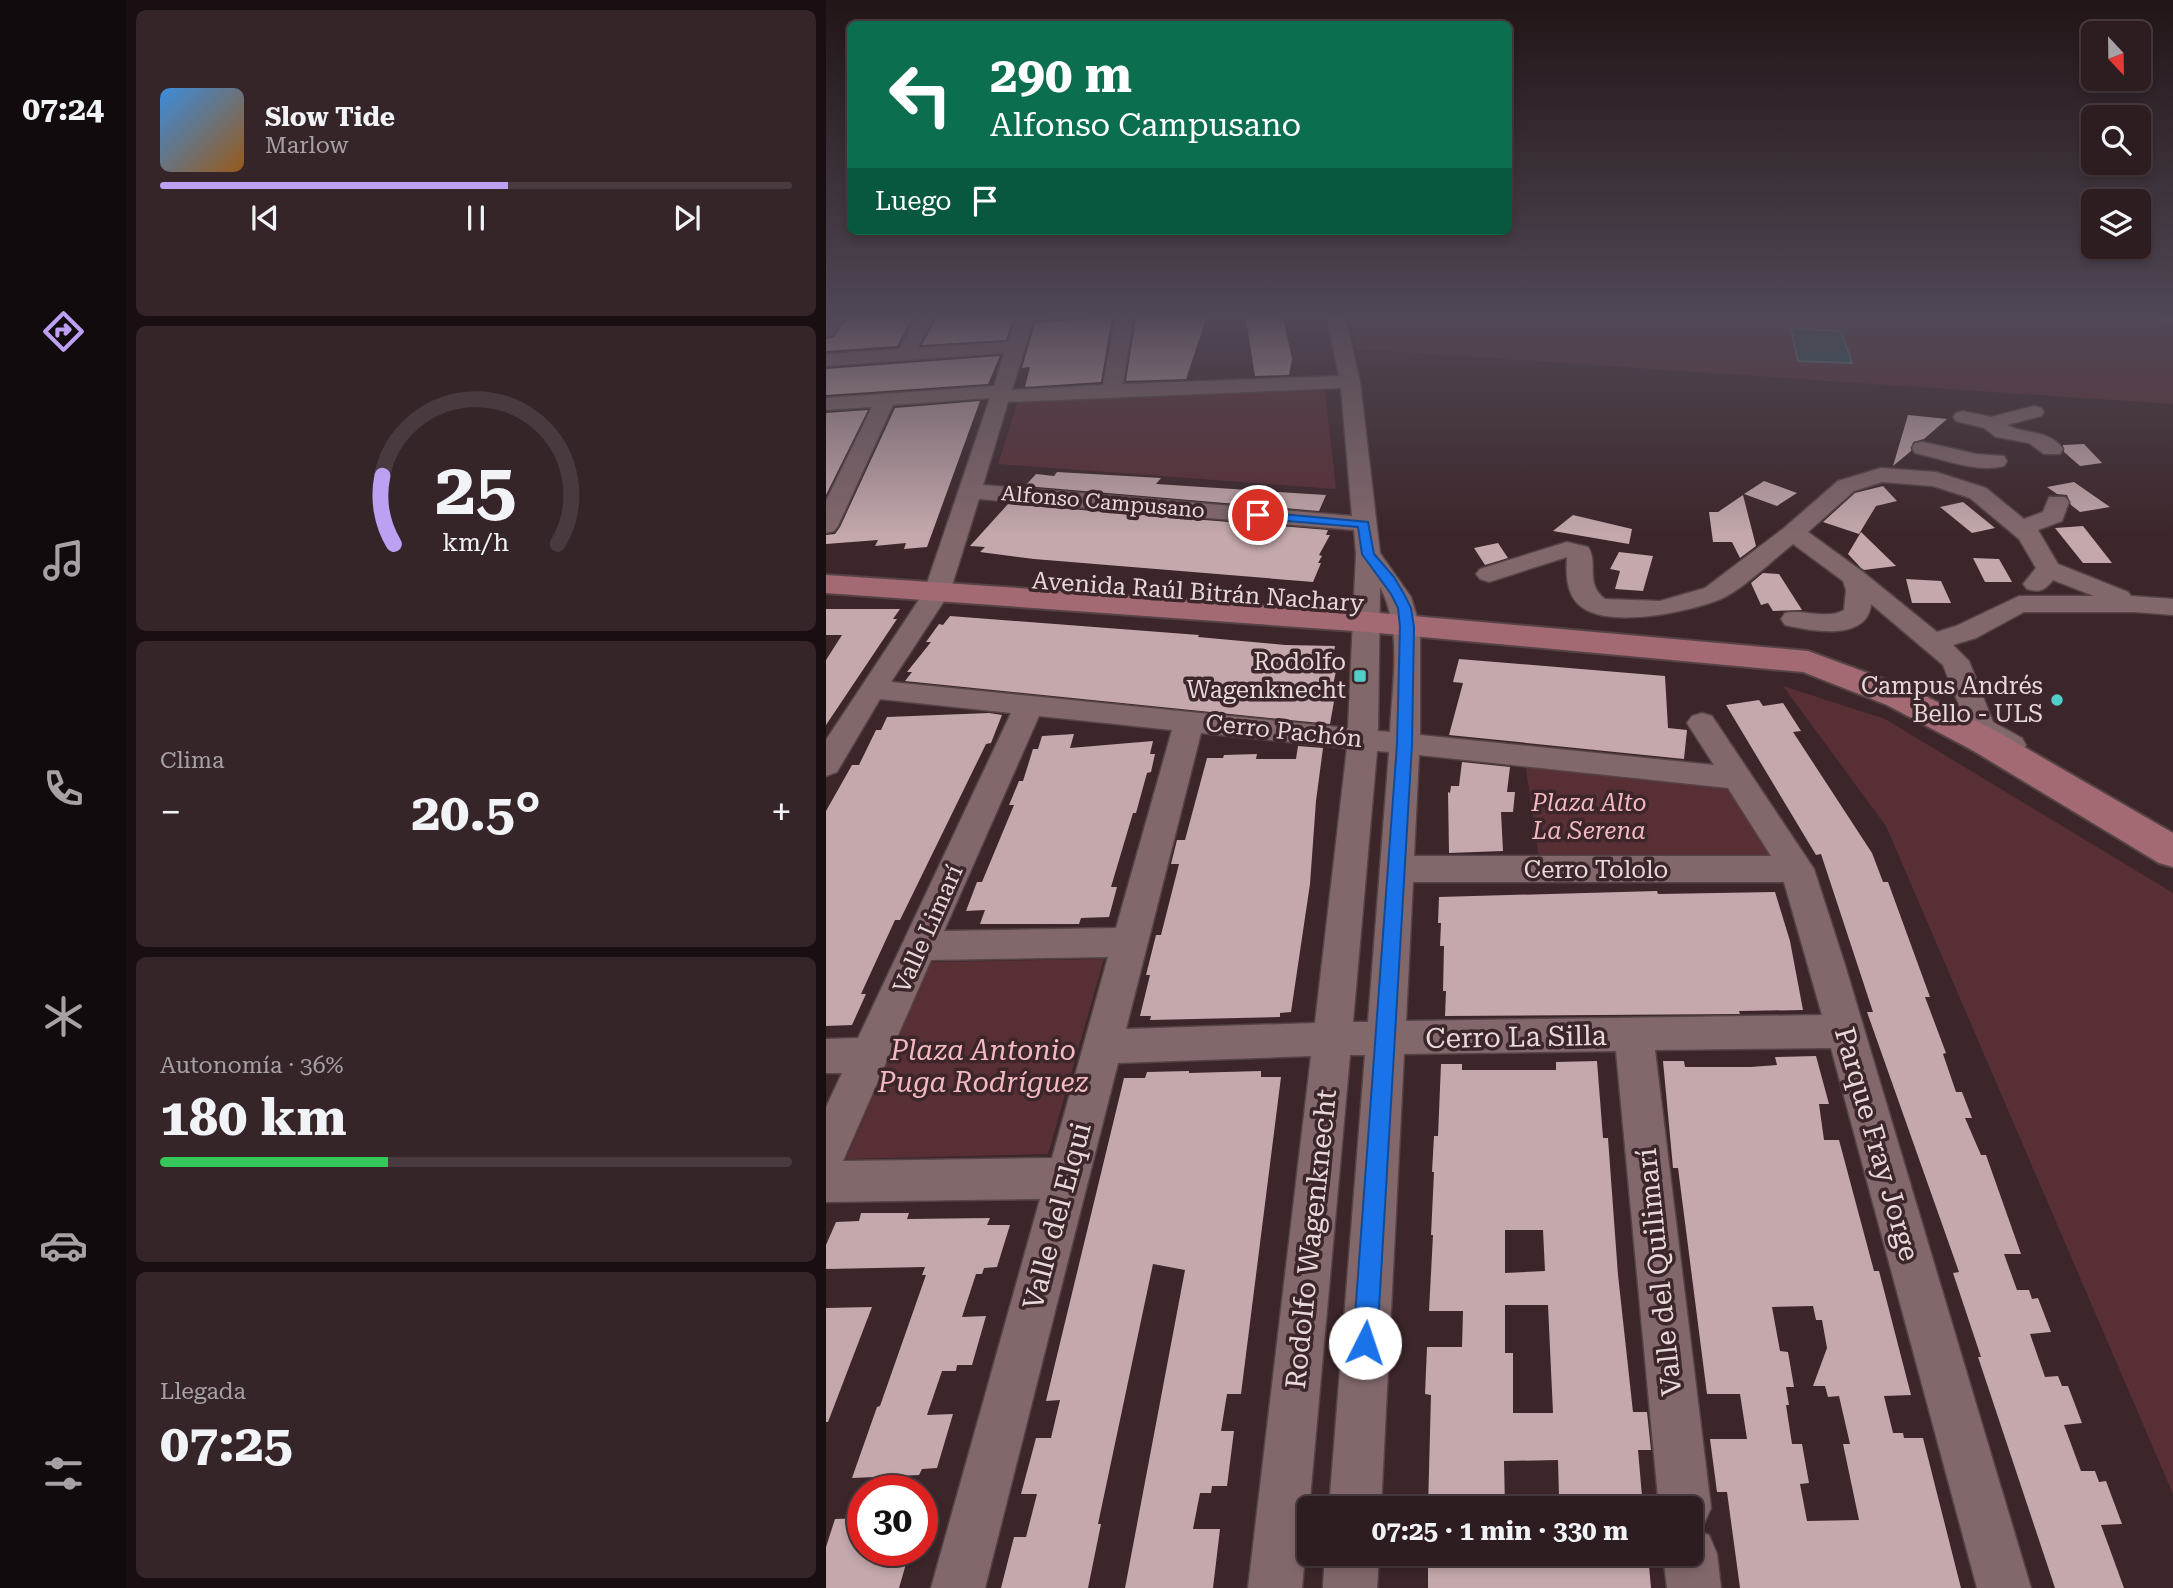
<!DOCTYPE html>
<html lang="es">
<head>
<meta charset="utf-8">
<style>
  :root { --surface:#2d1c20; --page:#352529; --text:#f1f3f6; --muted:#a7a1a5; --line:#483a3e; --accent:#bca0f2 }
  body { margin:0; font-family:"Roboto Serif",serif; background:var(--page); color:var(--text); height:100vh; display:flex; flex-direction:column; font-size:26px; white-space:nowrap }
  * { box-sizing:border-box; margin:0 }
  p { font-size:23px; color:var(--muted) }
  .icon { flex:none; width:38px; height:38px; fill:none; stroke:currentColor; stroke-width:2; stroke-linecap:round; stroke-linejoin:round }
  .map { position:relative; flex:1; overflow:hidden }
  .details { display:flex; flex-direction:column; gap:10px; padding:10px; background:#190f12; width:700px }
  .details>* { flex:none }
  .banner { position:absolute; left:21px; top:21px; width:665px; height:214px; border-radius:10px; box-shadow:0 4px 10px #0003,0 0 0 2px var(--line); background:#0b6e4f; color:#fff; overflow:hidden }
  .needle { width:46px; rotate:158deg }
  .tools { position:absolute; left:1255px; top:21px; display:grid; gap:14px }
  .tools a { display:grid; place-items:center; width:70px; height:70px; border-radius:10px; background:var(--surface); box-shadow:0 4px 10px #0003,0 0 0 2px var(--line); font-size:35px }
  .speed { position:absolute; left:21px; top:1475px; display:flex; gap:14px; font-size:35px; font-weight:700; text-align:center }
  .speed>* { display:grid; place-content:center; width:91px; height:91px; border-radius:50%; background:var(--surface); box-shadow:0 4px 10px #0003,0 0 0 2px var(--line); line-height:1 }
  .speed .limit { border:10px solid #d22; background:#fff; color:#111 }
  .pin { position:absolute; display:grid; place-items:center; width:60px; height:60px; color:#fff; margin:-30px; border:4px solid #fff; border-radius:50%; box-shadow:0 2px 7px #0007 }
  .me { position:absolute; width:77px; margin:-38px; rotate:4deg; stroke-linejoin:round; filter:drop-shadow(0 0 5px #0008) }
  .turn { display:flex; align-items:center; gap:24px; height:147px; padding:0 28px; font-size:32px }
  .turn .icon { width:91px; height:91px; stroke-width:2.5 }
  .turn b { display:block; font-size:49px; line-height:60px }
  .then { display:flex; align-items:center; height:66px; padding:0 28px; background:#0003; gap:14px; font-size:26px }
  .big { font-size:52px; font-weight:700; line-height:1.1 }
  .details .tile { flex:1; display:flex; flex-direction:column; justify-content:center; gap:10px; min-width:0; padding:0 24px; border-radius:10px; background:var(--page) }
  .details .dial { align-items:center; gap:0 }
  .dial svg { height:182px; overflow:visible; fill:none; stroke:var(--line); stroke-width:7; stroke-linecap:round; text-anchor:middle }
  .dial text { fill:var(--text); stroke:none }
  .song { display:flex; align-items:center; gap:21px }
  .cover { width:84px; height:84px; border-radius:10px; background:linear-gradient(135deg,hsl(210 70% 55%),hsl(30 70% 35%)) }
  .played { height:7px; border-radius:4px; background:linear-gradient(90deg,var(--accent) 55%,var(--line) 55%) }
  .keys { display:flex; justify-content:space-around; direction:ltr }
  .heat { display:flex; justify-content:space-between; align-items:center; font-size:38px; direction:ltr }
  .charge { height:10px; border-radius:5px; background:linear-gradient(90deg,#34c759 36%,var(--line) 0) }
  .trip { position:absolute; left:471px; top:1496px; width:406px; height:70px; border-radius:10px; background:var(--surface); box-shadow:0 4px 10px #0003,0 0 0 2px var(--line); font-weight:700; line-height:70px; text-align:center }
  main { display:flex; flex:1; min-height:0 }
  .tab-bar { display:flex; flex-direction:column; width:126px; justify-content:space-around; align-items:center; background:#120b0d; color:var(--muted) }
  .tab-bar .icon { width:49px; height:49px }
  .tab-bar .on { color:var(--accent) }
  .tab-bar b { font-size:32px; color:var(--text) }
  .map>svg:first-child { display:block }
  .green { fill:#592f36 }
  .water { fill:#145f5d; stroke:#538382; stroke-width:2 }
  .building { fill:#c4a8ab; fill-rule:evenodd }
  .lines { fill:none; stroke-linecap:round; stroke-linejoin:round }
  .minor-casing { stroke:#554346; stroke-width:3 }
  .major-casing { stroke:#554346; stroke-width:4 }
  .minor { fill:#82686b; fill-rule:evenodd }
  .major { fill:#a36a73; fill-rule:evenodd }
  .route { fill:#1a73e8; stroke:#114b97; stroke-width:2 }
  .poi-dot { fill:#53cdca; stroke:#3c262a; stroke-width:2.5 }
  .labels { text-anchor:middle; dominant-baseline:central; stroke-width:7; stroke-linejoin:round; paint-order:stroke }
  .far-street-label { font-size:21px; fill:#e7d8da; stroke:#3c262a }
  .street-label { font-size:24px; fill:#e7d8da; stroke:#3c262a }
  .poi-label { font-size:24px; fill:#e7d8da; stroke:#3c262a; text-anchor:end }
  .park-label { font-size:24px; font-style:italic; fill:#f4b8c0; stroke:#3c262a }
  .near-street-label { font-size:28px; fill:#e7d8da; stroke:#3c262a }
  .near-park-label { font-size:28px; font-style:italic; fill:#f4b8c0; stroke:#3c262a }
</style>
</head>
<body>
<main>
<nav class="tab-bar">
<b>07:24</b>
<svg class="icon on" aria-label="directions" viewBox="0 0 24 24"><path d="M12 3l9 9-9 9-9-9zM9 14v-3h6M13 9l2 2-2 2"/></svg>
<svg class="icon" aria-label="music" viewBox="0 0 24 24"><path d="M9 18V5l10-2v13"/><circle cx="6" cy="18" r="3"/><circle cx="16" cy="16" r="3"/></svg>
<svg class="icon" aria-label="phone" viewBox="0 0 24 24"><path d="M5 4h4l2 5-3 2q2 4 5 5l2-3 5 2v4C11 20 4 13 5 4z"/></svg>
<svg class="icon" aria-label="climate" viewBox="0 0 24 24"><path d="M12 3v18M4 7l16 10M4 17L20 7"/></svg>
<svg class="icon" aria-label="car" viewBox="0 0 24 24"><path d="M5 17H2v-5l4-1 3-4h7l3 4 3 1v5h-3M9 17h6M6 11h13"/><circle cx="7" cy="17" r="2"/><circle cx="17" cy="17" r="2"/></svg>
<svg class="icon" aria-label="filters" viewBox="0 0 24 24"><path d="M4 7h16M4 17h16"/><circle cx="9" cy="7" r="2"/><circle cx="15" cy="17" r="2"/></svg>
</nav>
<section class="details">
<div class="tile">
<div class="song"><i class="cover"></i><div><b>Slow Tide</b><p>Marlow</p></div></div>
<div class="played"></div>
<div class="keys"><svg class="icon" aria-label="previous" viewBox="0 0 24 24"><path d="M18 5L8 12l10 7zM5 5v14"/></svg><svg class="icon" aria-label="pause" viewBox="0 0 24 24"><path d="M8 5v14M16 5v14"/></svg><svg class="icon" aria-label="next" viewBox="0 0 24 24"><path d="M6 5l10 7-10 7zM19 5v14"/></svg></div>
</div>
<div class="tile dial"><svg viewBox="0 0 100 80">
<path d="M14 69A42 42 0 1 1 86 69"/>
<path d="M14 69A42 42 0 0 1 9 39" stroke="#bca0f2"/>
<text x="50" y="56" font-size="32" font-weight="700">25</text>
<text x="50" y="72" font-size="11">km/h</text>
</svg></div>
<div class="tile"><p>Clima</p>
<div class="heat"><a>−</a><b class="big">20.5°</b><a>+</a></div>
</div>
<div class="tile"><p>Autonomía · 36%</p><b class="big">180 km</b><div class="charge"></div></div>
<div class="tile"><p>Llegada</p><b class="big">07:25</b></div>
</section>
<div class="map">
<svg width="1347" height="1588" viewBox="0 0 1347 1588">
  <rect width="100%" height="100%" fill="#3c262a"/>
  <g class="green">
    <polygon points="522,313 1308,313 1347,327 1347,404 530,349"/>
    <polygon points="499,390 510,489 172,464 192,401 295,394"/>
    <polygon points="957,686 1059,719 1347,893 1347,1494 1060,826"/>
    <polygon points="698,756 912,778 971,869 715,871"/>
    <polygon points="278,959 222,1154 20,1159 105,962"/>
  </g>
  <polygon class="water" points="965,328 1015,331 1026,363 972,361"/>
  <g class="building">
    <polygon points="24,313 89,313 71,346 0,351 0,339 8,337"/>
    <polygon points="113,313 189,313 180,340 96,345"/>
    <polygon points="336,313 382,313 360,379 300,381 310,318"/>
    <polygon points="419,313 456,313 466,359 463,375 429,376"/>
    <polygon points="286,317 275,382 199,387 204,367 196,368 209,323"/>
    <polygon points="174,356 162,384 0,395 0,369"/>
    <polygon points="154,401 101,547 78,549 80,543 49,546 52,540 0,544 0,535 9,534 14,527 69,408"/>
    <polygon points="42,410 0,495 0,413"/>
    <polygon points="1082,415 1121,419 1098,439 1087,442 1085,451 1067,466"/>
    <polygon points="1258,444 1276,463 1254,466 1238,452 1237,445"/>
    <polygon points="231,472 335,478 330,484 500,495 493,511 199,486 210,474 228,476"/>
    <polygon points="938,481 971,493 951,506 918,494"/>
    <polygon points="1248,482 1284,507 1254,512 1245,505 1241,495 1231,494 1221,487"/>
    <polygon points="1057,486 1071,501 1050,506 1033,534 997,522 1029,493"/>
    <polygon points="917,495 930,546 914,558 906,542 887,542 883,512 892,512"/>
    <polygon points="1137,502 1169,528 1146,533 1114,507"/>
    <polygon points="182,504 502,530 500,535 504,535 493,555 496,556 492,563 495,563 487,582 208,559 154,552 159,547 144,546"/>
    <polygon points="747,515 806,529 803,544 727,531"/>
    <polygon points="1257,526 1286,563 1257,563 1229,528"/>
    <polygon points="1035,532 1070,566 1038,570 1035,568 1022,554"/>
    <polygon points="672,543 682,558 659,565 648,548"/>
    <polygon points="793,552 827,556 817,591 789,589 794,571 784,569"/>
    <polygon points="1147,558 1173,559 1186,582 1159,582"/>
    <polygon points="937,573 953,574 976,610 947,611 942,603 935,605 925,583"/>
    <polygon points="1080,579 1115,581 1125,603 1086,603"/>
    <polygon points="0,609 74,609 67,619 71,619 0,725 0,660 16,635 0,635"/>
    <polygon points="124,616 373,635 372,637 459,645 509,646 507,657 513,657 506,690 510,690 504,724 79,681 86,672 81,672 105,642 100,642 113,624 117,625"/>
    <polygon points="633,659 839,676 842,728 861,730 858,759 623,735 637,683 627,682"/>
    <polygon points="933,700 937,706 957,703 975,731 967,732 1046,853 1057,882 1062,882 1104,997 1099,997 1120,1053 1117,1054 1130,1092 1136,1092 1146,1118 1139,1118 1155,1155 1160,1155 1195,1254 1178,1254 1191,1290 1203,1290 1206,1299 1212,1298 1225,1332 1204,1334 1219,1377 1232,1376 1236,1386 1242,1386 1256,1423 1238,1425 1255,1471 1269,1471 1273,1482 1280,1481 1296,1524 1275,1525 1298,1588 1229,1588 1152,1357 1155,1357 1127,1273 1133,1272 1041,1012 1047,1012 995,854 990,855 900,705"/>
    <polygon points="163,713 176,715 165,743 160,744 74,920 69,920 35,994 40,994 26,1025 0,1026 0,811 26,765 33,765 50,730 55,730 61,717"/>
    <polygon points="248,734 244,748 327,741 324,754 329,754 325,772 321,773 310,813 307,813 285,887 291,887 283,917 255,918 253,924 154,924 159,910 140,911 151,882 156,882 188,805 183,805 193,781 197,781 207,749 212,749 216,736"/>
    <polygon points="472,746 497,748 490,801 484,884 465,1012 454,1013 454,1017 324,1020 325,1016 314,1016 324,975 320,975 330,935 335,935 353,864 345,864 351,840 359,840 381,758 397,758 398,755 431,754 430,759 470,759"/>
    <polygon points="636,762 684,767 681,792 689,792 687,812 675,812 677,851 623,853 622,792 624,793 625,786 633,786"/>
    <polygon points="831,891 832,894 949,892 964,941 977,1010 913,1011 914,1014 619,1016 620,991 617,991 618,946 614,946 615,923 612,923 613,897"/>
    <path d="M990 1056 1003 1104H993L998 1140H1013L1048 1271H1053L1085 1395 1058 1396 1067 1433H1077L1078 1438H1097L1135 1588H914L901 1492H891L884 1439H921L914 1394H881L852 1168H847L837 1061H858L859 1067H925L951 1065 949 1057ZM987 1306 990 1320H996L1001 1348 987 1386H999L1002 1397 1013 1396 1024 1444H1017L1033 1520 981 1521 974 1484 983 1483 976 1444H966L960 1405H963L960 1387H968L962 1352 954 1351 946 1307Z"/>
    <path d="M771 1061 777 1138H782L792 1275 807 1412H821L825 1450H812L816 1496 733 1497 732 1460 678 1461 679 1507 602 1508 605 1395 599 1394 601 1347H636L637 1311H603L607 1235H605L608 1172H606L608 1136H612L615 1064H636V1070H730V1062ZM679 1230H717L719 1271 679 1273ZM679 1305H722L727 1413H687V1353H679Z"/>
    <polygon points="363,1071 363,1073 435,1071 435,1077 455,1077 415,1394 401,1394 395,1431 408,1431 401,1486 386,1486 385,1493 374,1493 367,1529 394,1529 387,1588 299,1588 359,1270 327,1264 272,1524 275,1524 262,1588 175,1588 188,1537 200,1537 211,1494 195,1494 210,1438 225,1438 234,1400 220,1401 298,1078 319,1078 321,1072"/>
    <polygon points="35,1213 83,1213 81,1219 164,1218 161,1225 184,1225 171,1267 158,1268 156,1274 150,1274 136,1317 160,1316 146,1365 131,1365 130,1371 116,1371 101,1415 127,1414 111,1468 96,1469 93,1475 26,1478 51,1407 54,1406 100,1275 96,1275 99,1267 0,1269 0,1245 10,1222 33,1221"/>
    <polygon points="46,1307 2,1422 0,1422 0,1308"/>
    <polygon points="37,1518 37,1550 84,1550 73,1588 0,1588 0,1547 9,1519"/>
    <polygon points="602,1554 822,1554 825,1588 602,1588"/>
  </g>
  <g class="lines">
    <g class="minor-casing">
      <g id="minor">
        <polygon points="3,313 21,313 6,336 0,337 0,318"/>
        <path d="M92 313H110L92 348 182 342 192 313H254L245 318 207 321 186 390 277 385 290 313H308L297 384 513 376 500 313H518L534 382 554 553 585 597 594 627V735L888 765 861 723 866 716 876 713 886 716 988 869 1019 965 1205 1588H1151L1005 1048 829 1050 885 1508 877 1526 869 1530 883 1535 891 1554 895 1588H841L837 1554H864V1508H833L790 1051 578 1054 555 1508H503L539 1055H524L476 1588H422L485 1056 292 1063 159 1588H105L214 1199 0 1202V1107L16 1073H0V1039L32 1038 185 713 54 699 11 772 0 776V740L98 592 164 398 67 405 12 526 8 531 0 533V501L46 407 0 410V398L168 386 178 353 0 366V354L73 349ZM515 388 526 516 157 485 182 402ZM153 499 528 530 530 554 522 728 65 682 124 592ZM554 587C577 630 566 685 564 732L552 731ZM213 716 346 730 290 928 118 931ZM375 733 521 748 489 1023 300 1029ZM551 751 563 752 542 1022H527ZM593 755 902 788 945 856H588ZM587 882H958L996 1015 580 1021ZM282 957 226 1158 17 1161 105 960Z"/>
        <polygon points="1317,313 1347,313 1347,324 1320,317"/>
        <path d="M1208 406 1215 408 1218 412 1215 416 1181 425C1199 435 1223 429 1237 449L1234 454H1218L1203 443 1170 437 1158 428 1130 421 1127 417 1130 413 1137 411 1165 417Z"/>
        <path d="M1097 442 1151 454 1178 456 1181 461 1178 466C1149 473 1117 459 1089 453L1086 448 1089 443Z"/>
        <path d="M1055 468 1110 472 1160 488 1198 519 1217 512 1223 497H1239L1243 502 1236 521 1212 530 1232 564 1302 592 1305 596 1347 599V615L1309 612H1198L1150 638 1127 645 1143 661 1167 722 1196 738 1200 745 1196 752 1185 755 1145 735 1117 665 1045 604C1042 642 984 631 959 625L955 619 959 613C977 609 1002 620 1018 610L1020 590 1017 581 967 544C948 559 915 591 895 599 863 612 777 631 751 603 740 591 740 572 741 557L663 582 654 579 650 574 654 569 741 542 762 547C773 563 758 583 779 599L834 601 879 588 958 528 1012 481ZM1056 482 1107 486 1144 498 1193 539 1210 568 1197 584 1201 589C1214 593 1219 590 1227 580L1268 596H1193L1130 626 1111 632 1037 572 982 532 1028 491Z"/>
        <polygon points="499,1554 553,1554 551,1588 497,1588"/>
      </g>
    </g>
    <g class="major-casing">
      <polygon id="major" points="0,575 542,612 982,651 1085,689 1172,732 1347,833 1347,867 1333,863 1146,750 1061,705 977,672 542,632 0,593"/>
    </g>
    <use href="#minor" class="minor"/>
    <use href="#major" class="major"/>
  </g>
  <linearGradient id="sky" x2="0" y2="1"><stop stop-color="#211517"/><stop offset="0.59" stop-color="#504755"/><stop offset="1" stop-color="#504755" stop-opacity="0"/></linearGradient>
  <rect width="1347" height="535" fill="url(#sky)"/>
  <polygon class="route" points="432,512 542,522 548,554 568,577 578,594 585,608 588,627 586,744 551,1343 547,1351 539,1355 530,1351 527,1343 571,744 574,627 572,608 565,594 536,554 532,527 428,518 428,513"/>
  <g class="poi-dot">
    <rect x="527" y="669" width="14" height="14" rx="3.5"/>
    <circle cx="1231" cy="700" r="7"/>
  </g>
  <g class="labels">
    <g class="far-street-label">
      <text transform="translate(277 502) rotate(5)">Alfonso Campusano</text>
    </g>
    <g class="street-label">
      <text transform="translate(372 592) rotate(4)">Avenida Raúl Bitrán Nachary</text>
      <text transform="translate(458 731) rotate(6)">Cerro Pachón</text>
      <text x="770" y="870">Cerro Tololo</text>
      <text transform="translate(102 929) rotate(-66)">Valle Limarí</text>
    </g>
    <g class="poi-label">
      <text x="520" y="662">Rodolfo<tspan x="520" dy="28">Wagenknecht</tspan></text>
      <text x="1217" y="686">Campus Andrés<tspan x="1217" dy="28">Bello - ULS</tspan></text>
    </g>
    <g class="park-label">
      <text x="763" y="803">Plaza Alto<tspan x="763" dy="28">La Serena</tspan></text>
    </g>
    <g class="near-street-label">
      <text transform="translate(690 1037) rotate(-1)">Cerro La Silla</text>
      <text transform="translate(1051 1144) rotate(74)">Parque Fray Jorge</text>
      <text transform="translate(231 1216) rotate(-75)">Valle del Elqui</text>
      <text transform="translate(485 1239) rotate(-84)">Rodolfo Wagenknecht</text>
      <text transform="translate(833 1272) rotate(-96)">Valle del Quilimarí</text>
    </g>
    <g class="near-park-label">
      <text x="157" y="1050">Plaza Antonio<tspan x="157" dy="32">Puga Rodríguez</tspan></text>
    </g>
  </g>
</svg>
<div class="tools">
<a><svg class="needle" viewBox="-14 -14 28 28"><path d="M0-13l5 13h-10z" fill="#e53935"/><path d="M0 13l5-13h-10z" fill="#a7a1a5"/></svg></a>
<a><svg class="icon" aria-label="search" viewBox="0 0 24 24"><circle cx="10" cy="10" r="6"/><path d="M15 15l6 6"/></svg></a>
<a><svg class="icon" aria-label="layers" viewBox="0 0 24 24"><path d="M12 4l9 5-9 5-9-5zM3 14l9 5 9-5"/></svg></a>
</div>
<div class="speed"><div class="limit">30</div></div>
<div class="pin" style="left:432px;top:515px;background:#d93025"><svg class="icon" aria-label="arrive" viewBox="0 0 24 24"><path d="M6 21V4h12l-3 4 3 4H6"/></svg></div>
<svg class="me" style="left:539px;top:1343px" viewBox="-20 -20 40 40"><circle r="19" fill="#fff"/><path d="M0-13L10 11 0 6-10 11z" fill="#1a73e8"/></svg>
<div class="trip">07:25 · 1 min · 330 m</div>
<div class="banner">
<div class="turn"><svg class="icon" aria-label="left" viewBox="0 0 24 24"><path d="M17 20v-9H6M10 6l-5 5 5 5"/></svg><div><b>290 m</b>Alfonso Campusano</div></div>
<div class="then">Luego<svg class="icon" aria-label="arrive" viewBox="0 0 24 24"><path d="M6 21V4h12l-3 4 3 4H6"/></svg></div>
</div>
</div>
</main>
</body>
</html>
